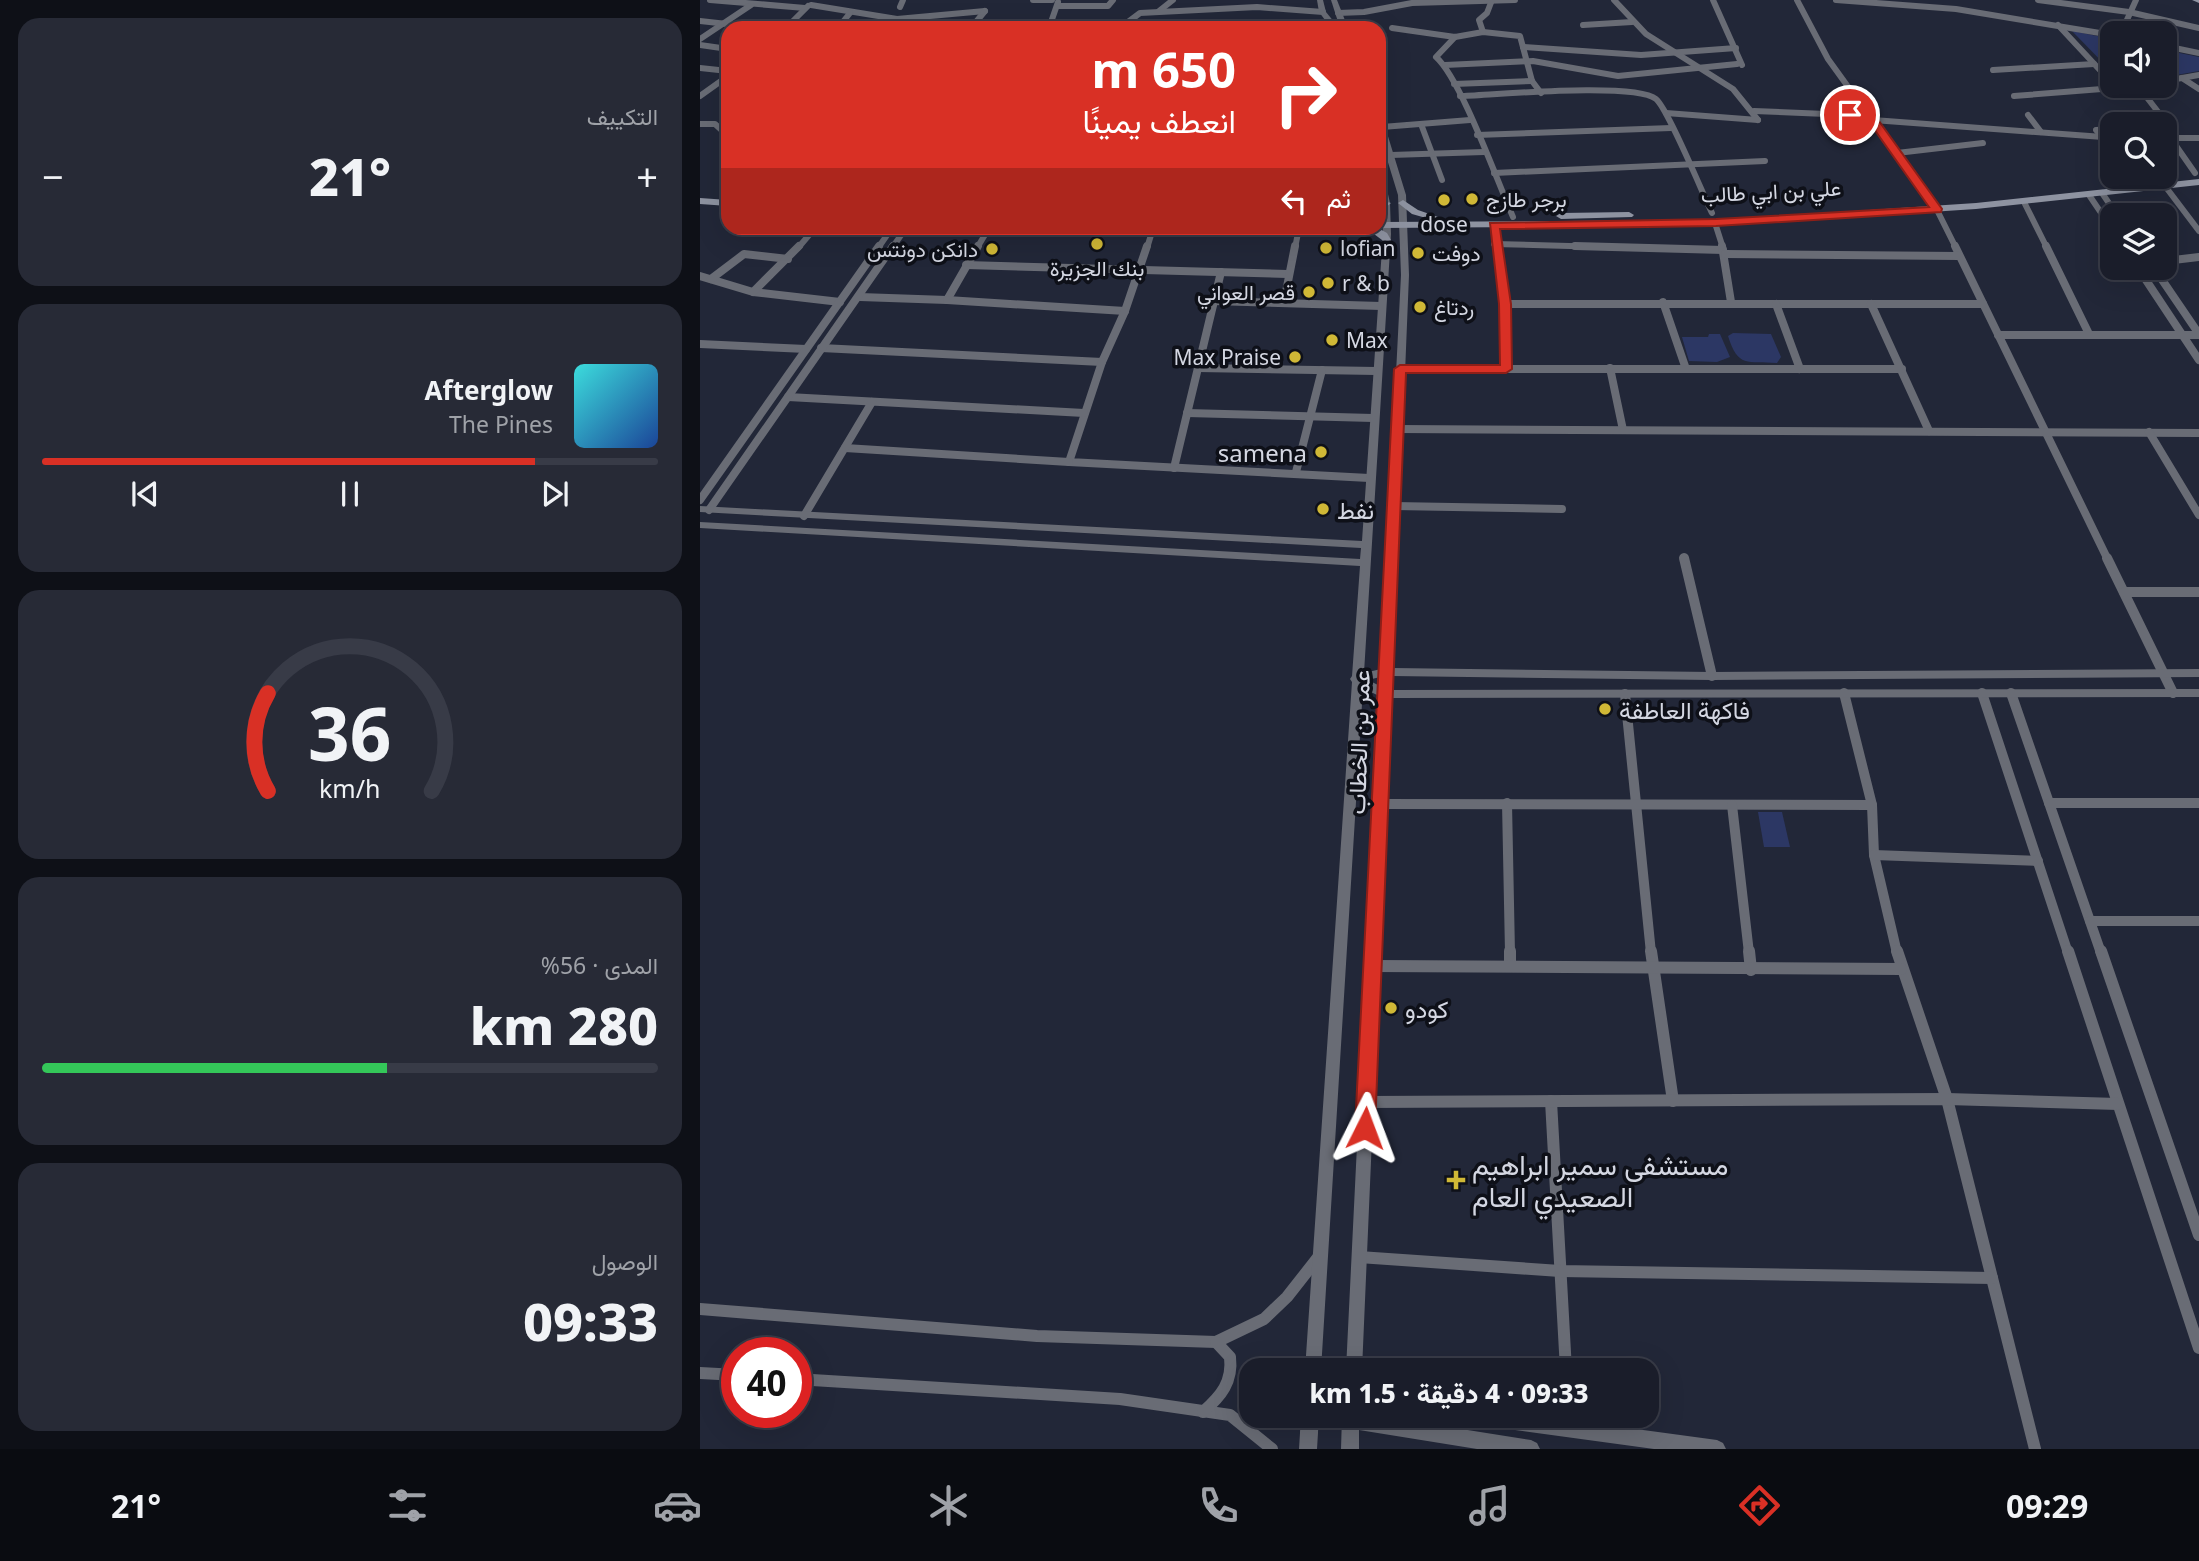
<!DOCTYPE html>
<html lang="ar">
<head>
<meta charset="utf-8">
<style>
  :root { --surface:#1a1d2a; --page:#272a36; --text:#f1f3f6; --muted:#9fa2a8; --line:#383b47; --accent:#d93025 }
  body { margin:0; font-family:"Noto Sans",Vazirmatn,sans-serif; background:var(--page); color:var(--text); direction:rtl; height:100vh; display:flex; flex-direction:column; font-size:26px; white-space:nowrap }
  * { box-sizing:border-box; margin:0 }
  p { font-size:23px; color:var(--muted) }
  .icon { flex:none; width:38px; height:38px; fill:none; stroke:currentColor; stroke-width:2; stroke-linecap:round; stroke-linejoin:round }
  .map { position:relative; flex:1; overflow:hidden; direction:ltr }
  .panel { display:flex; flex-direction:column; gap:18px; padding:18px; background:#0e1017; width:700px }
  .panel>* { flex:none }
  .hud { position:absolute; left:21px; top:21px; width:665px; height:214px; border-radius:21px; box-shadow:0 7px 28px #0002,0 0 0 2px var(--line); direction:rtl; background:#d93025; color:#fff; overflow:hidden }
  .fabs { position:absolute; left:1400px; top:21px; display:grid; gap:14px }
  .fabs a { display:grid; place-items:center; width:77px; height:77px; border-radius:14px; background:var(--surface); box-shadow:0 7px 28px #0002,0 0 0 2px var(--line); font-size:35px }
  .speed { position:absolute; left:21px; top:1337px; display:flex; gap:14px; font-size:35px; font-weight:700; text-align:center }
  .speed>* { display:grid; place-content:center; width:91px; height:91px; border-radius:50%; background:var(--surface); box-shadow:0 7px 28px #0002,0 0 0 2px var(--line); line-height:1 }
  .speed .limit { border:10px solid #d22; background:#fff; color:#111 }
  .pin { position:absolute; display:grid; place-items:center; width:60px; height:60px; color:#fff; margin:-30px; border:4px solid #fff; border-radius:50%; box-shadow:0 2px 7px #0007 }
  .me { position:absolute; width:77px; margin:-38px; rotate:3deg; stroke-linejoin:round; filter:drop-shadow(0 0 5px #0008) }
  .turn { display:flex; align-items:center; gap:24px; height:147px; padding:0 35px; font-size:32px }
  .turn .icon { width:91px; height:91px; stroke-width:2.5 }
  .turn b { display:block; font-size:49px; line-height:60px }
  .then { display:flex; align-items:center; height:66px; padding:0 35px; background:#0003; gap:14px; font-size:26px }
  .big { font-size:52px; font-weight:800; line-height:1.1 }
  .panel .card { flex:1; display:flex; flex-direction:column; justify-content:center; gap:10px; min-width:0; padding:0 24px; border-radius:21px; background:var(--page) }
  .panel .dial { align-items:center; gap:0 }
  .dial svg { height:182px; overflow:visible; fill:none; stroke:var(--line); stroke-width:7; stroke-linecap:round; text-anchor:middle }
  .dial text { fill:var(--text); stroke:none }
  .song { display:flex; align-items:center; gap:21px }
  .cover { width:84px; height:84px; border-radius:10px; background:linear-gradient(135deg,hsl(180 70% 55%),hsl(220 70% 35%)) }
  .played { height:7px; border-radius:4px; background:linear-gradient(90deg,var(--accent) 80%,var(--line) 80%) }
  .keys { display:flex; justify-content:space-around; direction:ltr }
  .heat { display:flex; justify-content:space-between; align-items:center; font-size:38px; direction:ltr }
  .charge { height:10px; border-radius:5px; background:linear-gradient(90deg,#34c759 56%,var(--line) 0) }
  .trip { position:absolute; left:539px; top:1358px; width:420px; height:70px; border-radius:21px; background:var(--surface); box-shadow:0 7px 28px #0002,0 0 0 2px var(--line); font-weight:800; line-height:70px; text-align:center; direction:rtl }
  .tabs { display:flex; height:112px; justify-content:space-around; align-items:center; background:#0a0c11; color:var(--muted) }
  .tabs .icon { width:49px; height:49px }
  .tabs .current { color:var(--accent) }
  .tabs b { font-size:32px; color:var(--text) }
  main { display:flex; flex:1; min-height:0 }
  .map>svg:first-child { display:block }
  .green { fill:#2c3764 }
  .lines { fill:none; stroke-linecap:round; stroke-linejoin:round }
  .minor-far3 { stroke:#696c75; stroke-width:6 }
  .minor-far2 { stroke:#696c75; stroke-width:8 }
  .minor-far1 { stroke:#696c75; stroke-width:10 }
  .minor { stroke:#696c75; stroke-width:12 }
  .tertiary { fill:#696c75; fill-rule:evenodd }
  .secondary { fill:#8e93a1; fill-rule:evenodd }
  .route { fill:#d93025; stroke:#8d1f18; stroke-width:2 }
  .poi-dot { fill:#d0b836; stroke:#0e1018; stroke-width:2.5 }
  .labels { text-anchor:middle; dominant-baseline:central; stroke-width:7; stroke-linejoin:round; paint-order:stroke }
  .far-street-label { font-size:21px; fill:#d4d7e2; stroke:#0e1018 }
  .far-poi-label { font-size:21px; fill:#d4d7e2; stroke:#0e1018; text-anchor:start }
  .poi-label { font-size:24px; fill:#d4d7e2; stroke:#0e1018; text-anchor:start }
  .street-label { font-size:24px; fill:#d4d7e2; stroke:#0e1018 }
  .near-poi-label { font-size:28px; fill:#d4d7e2; stroke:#0e1018; text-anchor:start }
</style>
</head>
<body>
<main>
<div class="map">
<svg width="1499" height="1449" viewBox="0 0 1499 1449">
  <rect width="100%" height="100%" fill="#222738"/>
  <g class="green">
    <polygon points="1372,31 1412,39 1412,72"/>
    <polygon points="1465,50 1499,57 1499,71 1465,77"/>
    <path d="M1033 333 1071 334 1081 357 1077 363C1047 361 1038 368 1028 336Z"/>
    <polygon points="1009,334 1020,334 1030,357 1017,362 989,361 982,337 1008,337"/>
    <polygon points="1058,812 1082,812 1090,847 1064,847"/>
  </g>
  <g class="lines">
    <g class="minor-far3">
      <polyline points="10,0 105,8"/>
      <polyline points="333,0 352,0"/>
      <polyline points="914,0 946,34 1033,89 1058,120"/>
      <polyline points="1013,0 1042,65"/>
      <polyline points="1097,0 1128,59 1237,210 1256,248"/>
      <polyline points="1136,0 1256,9 1412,35"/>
      <polyline points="1338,0 1429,12 1499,28"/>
      <polyline points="111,5 197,19 285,11"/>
      <polyline points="357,6 408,6 413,0"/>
      <polyline points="200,7 203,0"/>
      <polyline points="459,11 473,0"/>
      <polyline points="638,13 664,12 712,3 815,0"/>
      <polyline points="198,20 213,28"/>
      <polyline points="0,21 63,28"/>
      <polyline points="883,25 932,22"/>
      <polyline points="1358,25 1412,83"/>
      <polyline points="536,27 635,27"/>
      <polyline points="86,28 108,6"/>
      <polyline points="138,28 150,13"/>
      <polyline points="271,28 285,11"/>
      <polyline points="349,28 358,2"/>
      <polyline points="420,28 440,13 557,7 623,12"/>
      <polyline points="692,28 755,37 783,32 820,36 832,81 841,93"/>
      <polyline points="783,32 779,20 787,13 792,0"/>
      <polyline points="1421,33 1436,0"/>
      <path d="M755 37 736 57C761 79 797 181 813 217"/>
      <polyline points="0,39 51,5"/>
      <polyline points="0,45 28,49"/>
      <polyline points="1465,46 1499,53"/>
      <polyline points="823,47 941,55 1036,48"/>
      <polyline points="745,65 833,61 918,76 1037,64"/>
      <polyline points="0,68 28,71"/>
      <polyline points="1293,70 1394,64"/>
      <polyline points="1482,78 1499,89"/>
      <polyline points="1465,81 1499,75"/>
      <polyline points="754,84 832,81"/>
      <polyline points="1438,86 1469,126"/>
      <polyline points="0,96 28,76"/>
      <path d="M760 96C793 95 935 82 956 99 968 109 1002 192 1012 213"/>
      <polyline points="1314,96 1440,86"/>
      <polyline points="1054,111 1150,115 1173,120 1403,137"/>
      <polyline points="966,113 1058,120"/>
      <polyline points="1328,115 1341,132"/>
      <polyline points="0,124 15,124 28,136"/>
      <polyline points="721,124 742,180"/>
      <polyline points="682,127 770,120"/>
      <polyline points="1412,129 1396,130 1412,148"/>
      <polyline points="1465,130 1495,173"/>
      <polyline points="777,135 971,128"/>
      <polyline points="1473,138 1499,138"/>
      <polyline points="1197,153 1283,143"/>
      <polyline points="691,155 784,152"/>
      <polyline points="794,173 1065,161"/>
      <polyline points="1445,177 1447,179"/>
      <polyline points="1465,186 1499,231"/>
      <polyline points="1402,193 1417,215"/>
      <polyline points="1389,195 1412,229"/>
      <polyline points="1324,202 1347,248"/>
      <polyline points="1015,223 1023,248"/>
      <polyline points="794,226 797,248"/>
      <polyline points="448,228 451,235 458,228"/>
      <polyline points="794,244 942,248"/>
      <polyline points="98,248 115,228"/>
      <polyline points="178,248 192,228"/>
      <polyline points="192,248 206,228"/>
      <polyline points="277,248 289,228"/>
      <polyline points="447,248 451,235"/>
      <polyline points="595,248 599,228"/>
    </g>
    <g class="minor-far2">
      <polyline points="797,246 805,304 806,369"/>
      <polyline points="875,246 1023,250"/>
      <polyline points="1022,246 1031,302"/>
      <polyline points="1255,246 1408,560"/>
      <polyline points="1346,246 1389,334"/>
      <polyline points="1025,254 1259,256"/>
      <polyline points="1465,261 1499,257"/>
      <polyline points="266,265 587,274"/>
      <polyline points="1438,268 1499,360"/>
      <polyline points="1454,268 1499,334"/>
      <polyline points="0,276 53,292 140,302"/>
      <polyline points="11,279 44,254 88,259"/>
      <polyline points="53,292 99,246"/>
      <polyline points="160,297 247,300 278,246"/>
      <polyline points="247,300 425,311"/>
      <polyline points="513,301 681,306"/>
      <polyline points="584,302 595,246"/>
      <polyline points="963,302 986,369"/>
      <polyline points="805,304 1283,304"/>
      <polyline points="1076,304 1100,369"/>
      <polyline points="1171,304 1229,431"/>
      <polyline points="1298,335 1499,335"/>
      <polyline points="0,344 106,349"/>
      <polyline points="121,348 402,362 425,311 447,246"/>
      <polyline points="402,362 369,462 669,478"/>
      <polyline points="498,368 676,371"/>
      <polyline points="910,368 923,430"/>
      <polyline points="700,369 1202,369"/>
      <polyline points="88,397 384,413"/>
      <polyline points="487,413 673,418"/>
      <polyline points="698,429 1499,433"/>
      <polyline points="1449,432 1499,515"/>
      <polyline points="145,448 369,462"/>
      <polyline points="474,468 521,272"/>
      <polyline points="596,472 622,370"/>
      <polyline points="0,500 179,246"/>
      <polyline points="694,506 862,509"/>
      <polyline points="9,510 193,246"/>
      <polyline points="104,516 172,402"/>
    </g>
    <g class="minor-far1">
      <polyline points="984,558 1012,676"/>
      <polyline points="1407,558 1473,693"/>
      <polyline points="1424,592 1499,592"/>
      <polyline points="1144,693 1172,805 1174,855 1197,953"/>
      <polyline points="1282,693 1368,953"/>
      <polyline points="1311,693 1401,953"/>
      <polyline points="925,694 951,953"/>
      <polyline points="807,803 810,953"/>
      <polyline points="1349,803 1499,803"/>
      <polyline points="680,804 1172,805"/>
      <polyline points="1032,805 1049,953"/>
      <polyline points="1174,855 1338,861"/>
      <polyline points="1390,921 1499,921"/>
    </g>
    <g class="minor">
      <polyline points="810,951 810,966"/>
      <polyline points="951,951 973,1101"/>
      <polyline points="1049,951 1051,970"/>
      <polyline points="1197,951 1247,1099 1335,1449"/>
      <polyline points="1368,951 1499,1348"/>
      <polyline points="1401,951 1499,1235"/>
      <polyline points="673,966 1201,969"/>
      <polyline points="851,1101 866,1370"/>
      <polyline points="666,1102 1247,1099 1418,1104"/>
      <polyline points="659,1257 860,1271 1292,1278"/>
      <polyline points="0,1309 337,1336 516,1342 564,1319 587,1297 620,1255"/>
      <polyline points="0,1373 37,1375"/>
      <polyline points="96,1379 420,1399 530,1415 572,1449"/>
      <path d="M503 1412C521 1396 533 1382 530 1357L516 1342"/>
    </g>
    <g class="tertiary">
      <polygon points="617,0 623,0 626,12 639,28 631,28 619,12"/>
      <polygon points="631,0 637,0 648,28 640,28"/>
      <path d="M679 118 683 120 706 195 709 275 693 668 1012 672 1499 669V677L1012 680 692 676V690L1499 689V697L691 698 662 1370H646L679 696 663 688 621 1370H605L652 682 650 679 652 676 660 566 0 528V522L660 559 661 548 0 512V506L662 541 683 234 679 170 683 172 690 203 691 234 664 673 681 669 701 275 698 195 679 133ZM680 677V686L668 680Z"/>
      <polygon points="601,1416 619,1416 617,1449 599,1449"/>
      <polygon points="642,1416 679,1416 831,1440 837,1443 840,1449 777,1449 659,1430 659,1449 641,1449"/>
      <polygon points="770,1416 840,1416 1017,1440 1023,1443 1026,1449 954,1449 779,1425 773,1422"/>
    </g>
    <g class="secondary">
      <polygon points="1492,0 1499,0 1499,3"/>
      <polygon points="1499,179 1499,185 1276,209 1015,226 678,228 687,233 691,240 686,243 666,228 679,228 679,222 1015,220 1276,203"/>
      <polygon points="0,198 28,200 28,206 0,204"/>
      <polygon points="703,200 718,210 738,217 733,220 712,214 698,203"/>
      <polygon points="683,201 691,203 679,213 679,205"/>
      <polygon points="929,212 934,215 932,217 861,219 856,216 861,213"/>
    </g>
  </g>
  <polygon class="route" points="1150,112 1176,117 1242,209 1241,212 1016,226 800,229 811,304 812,369 806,373 706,373 675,1128 672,1134 665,1137 658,1134 655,1128 694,369 700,365 800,365 799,304 790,223 1016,219 1229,207 1169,122 1147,117"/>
  <g class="poi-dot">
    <circle cx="772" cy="199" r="7"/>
    <circle cx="744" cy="200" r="7"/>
    <circle cx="397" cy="244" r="7"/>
    <circle cx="626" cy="248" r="7"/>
    <circle cx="292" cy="249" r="7"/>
    <circle cx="718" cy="253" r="7"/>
    <circle cx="628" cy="283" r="7"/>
    <circle cx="609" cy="292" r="7"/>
    <circle cx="720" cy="307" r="7"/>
    <circle cx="632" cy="340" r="7"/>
    <circle cx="595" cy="357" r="7"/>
    <circle cx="621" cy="452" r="7"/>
    <circle cx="623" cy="509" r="7"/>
    <circle cx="905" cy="709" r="7"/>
    <circle cx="691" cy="1008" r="7"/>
    <path d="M752.5 1169.5h7v7h7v7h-7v7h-7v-7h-7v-7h7z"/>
  </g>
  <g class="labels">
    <g class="far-street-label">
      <text transform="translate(1071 191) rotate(-3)">علي بن ابي طالب</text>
    </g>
    <g class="far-poi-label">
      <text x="786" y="199">برجر طازج</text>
      <text x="744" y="224" text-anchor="middle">dose</text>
      <text x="640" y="248">lofian</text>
      <text x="278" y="249" text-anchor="end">دانكن دونتس</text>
      <text x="732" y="253">دوفت</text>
      <text x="397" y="268" text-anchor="middle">بنك الجزيرة</text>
      <text x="642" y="283">r &amp; b</text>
      <text x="595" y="292" text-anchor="end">قصر العواني</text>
      <text x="734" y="307">ردتاغ</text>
      <text x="646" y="340">Max</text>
      <text x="581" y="357" text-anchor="end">Max Praise</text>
    </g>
    <g class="poi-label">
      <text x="607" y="452" text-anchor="end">samena</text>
      <text x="637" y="509">نفط</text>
      <text x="919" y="709">فاكهة العاطفة</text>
      <text x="705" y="1008">كودو</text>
    </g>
    <g class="street-label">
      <text transform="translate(658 742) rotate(-88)">عمر بن الخطاب</text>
    </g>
    <g class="near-poi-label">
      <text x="772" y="1164">مستشفى سمير ابراهيم<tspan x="772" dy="32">الصعيدي العام</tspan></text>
    </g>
  </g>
</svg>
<div class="fabs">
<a><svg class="icon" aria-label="sound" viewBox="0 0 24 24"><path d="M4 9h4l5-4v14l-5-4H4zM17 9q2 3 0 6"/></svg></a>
<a><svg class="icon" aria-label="search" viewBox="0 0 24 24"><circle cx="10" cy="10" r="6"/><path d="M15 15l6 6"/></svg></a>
<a><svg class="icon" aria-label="layers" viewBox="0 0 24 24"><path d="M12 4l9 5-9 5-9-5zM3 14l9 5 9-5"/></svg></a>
</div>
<div class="speed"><div class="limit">40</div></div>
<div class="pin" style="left:1150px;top:115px;background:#d93025"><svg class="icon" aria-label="arrive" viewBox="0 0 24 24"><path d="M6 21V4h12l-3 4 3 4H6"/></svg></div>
<svg class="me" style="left:665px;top:1128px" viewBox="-20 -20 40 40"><path d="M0-17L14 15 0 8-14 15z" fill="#d93025" stroke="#fff" stroke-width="4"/></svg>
<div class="trip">09:33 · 4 دقيقة · 1.5 km</div>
<div class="hud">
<div class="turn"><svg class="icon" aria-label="right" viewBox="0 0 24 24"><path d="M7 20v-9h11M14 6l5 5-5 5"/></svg><div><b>650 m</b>انعطف يمينًا</div></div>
<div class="then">ثم<svg class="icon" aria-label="left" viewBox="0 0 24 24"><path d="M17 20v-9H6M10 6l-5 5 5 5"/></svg></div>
</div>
</div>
<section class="panel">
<div class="card"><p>التكييف</p>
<div class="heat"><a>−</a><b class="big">21°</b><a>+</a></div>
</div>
<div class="card">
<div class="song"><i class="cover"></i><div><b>Afterglow</b><p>The Pines</p></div></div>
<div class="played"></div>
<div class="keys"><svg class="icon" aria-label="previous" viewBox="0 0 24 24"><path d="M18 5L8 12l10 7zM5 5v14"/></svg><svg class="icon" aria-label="pause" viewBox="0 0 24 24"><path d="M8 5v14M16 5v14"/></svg><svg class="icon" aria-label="next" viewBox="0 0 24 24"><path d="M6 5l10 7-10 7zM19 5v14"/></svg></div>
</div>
<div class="card dial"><svg viewBox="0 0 100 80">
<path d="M14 69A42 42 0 1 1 86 69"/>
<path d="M14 69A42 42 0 0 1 14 26" stroke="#d93025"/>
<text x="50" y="56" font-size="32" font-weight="700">36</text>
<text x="50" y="72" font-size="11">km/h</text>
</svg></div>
<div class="card"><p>المدى · 56%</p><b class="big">280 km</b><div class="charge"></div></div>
<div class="card"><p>الوصول</p><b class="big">09:33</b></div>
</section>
</main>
<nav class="tabs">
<b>09:29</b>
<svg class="icon current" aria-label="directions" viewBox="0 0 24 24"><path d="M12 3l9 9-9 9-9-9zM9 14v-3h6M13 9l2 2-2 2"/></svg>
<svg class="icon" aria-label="music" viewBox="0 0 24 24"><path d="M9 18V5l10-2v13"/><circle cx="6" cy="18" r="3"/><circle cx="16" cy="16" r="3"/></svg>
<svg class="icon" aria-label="phone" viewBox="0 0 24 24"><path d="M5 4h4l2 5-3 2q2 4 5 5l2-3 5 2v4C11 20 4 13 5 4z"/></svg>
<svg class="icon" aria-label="climate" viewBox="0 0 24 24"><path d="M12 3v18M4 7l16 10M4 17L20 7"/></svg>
<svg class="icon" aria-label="car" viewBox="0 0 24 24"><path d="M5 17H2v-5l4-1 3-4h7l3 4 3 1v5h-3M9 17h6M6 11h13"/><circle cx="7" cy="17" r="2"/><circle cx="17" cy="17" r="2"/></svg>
<svg class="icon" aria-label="filters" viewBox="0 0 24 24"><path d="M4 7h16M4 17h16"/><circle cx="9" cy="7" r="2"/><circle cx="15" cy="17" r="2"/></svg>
<b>21°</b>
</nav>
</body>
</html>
